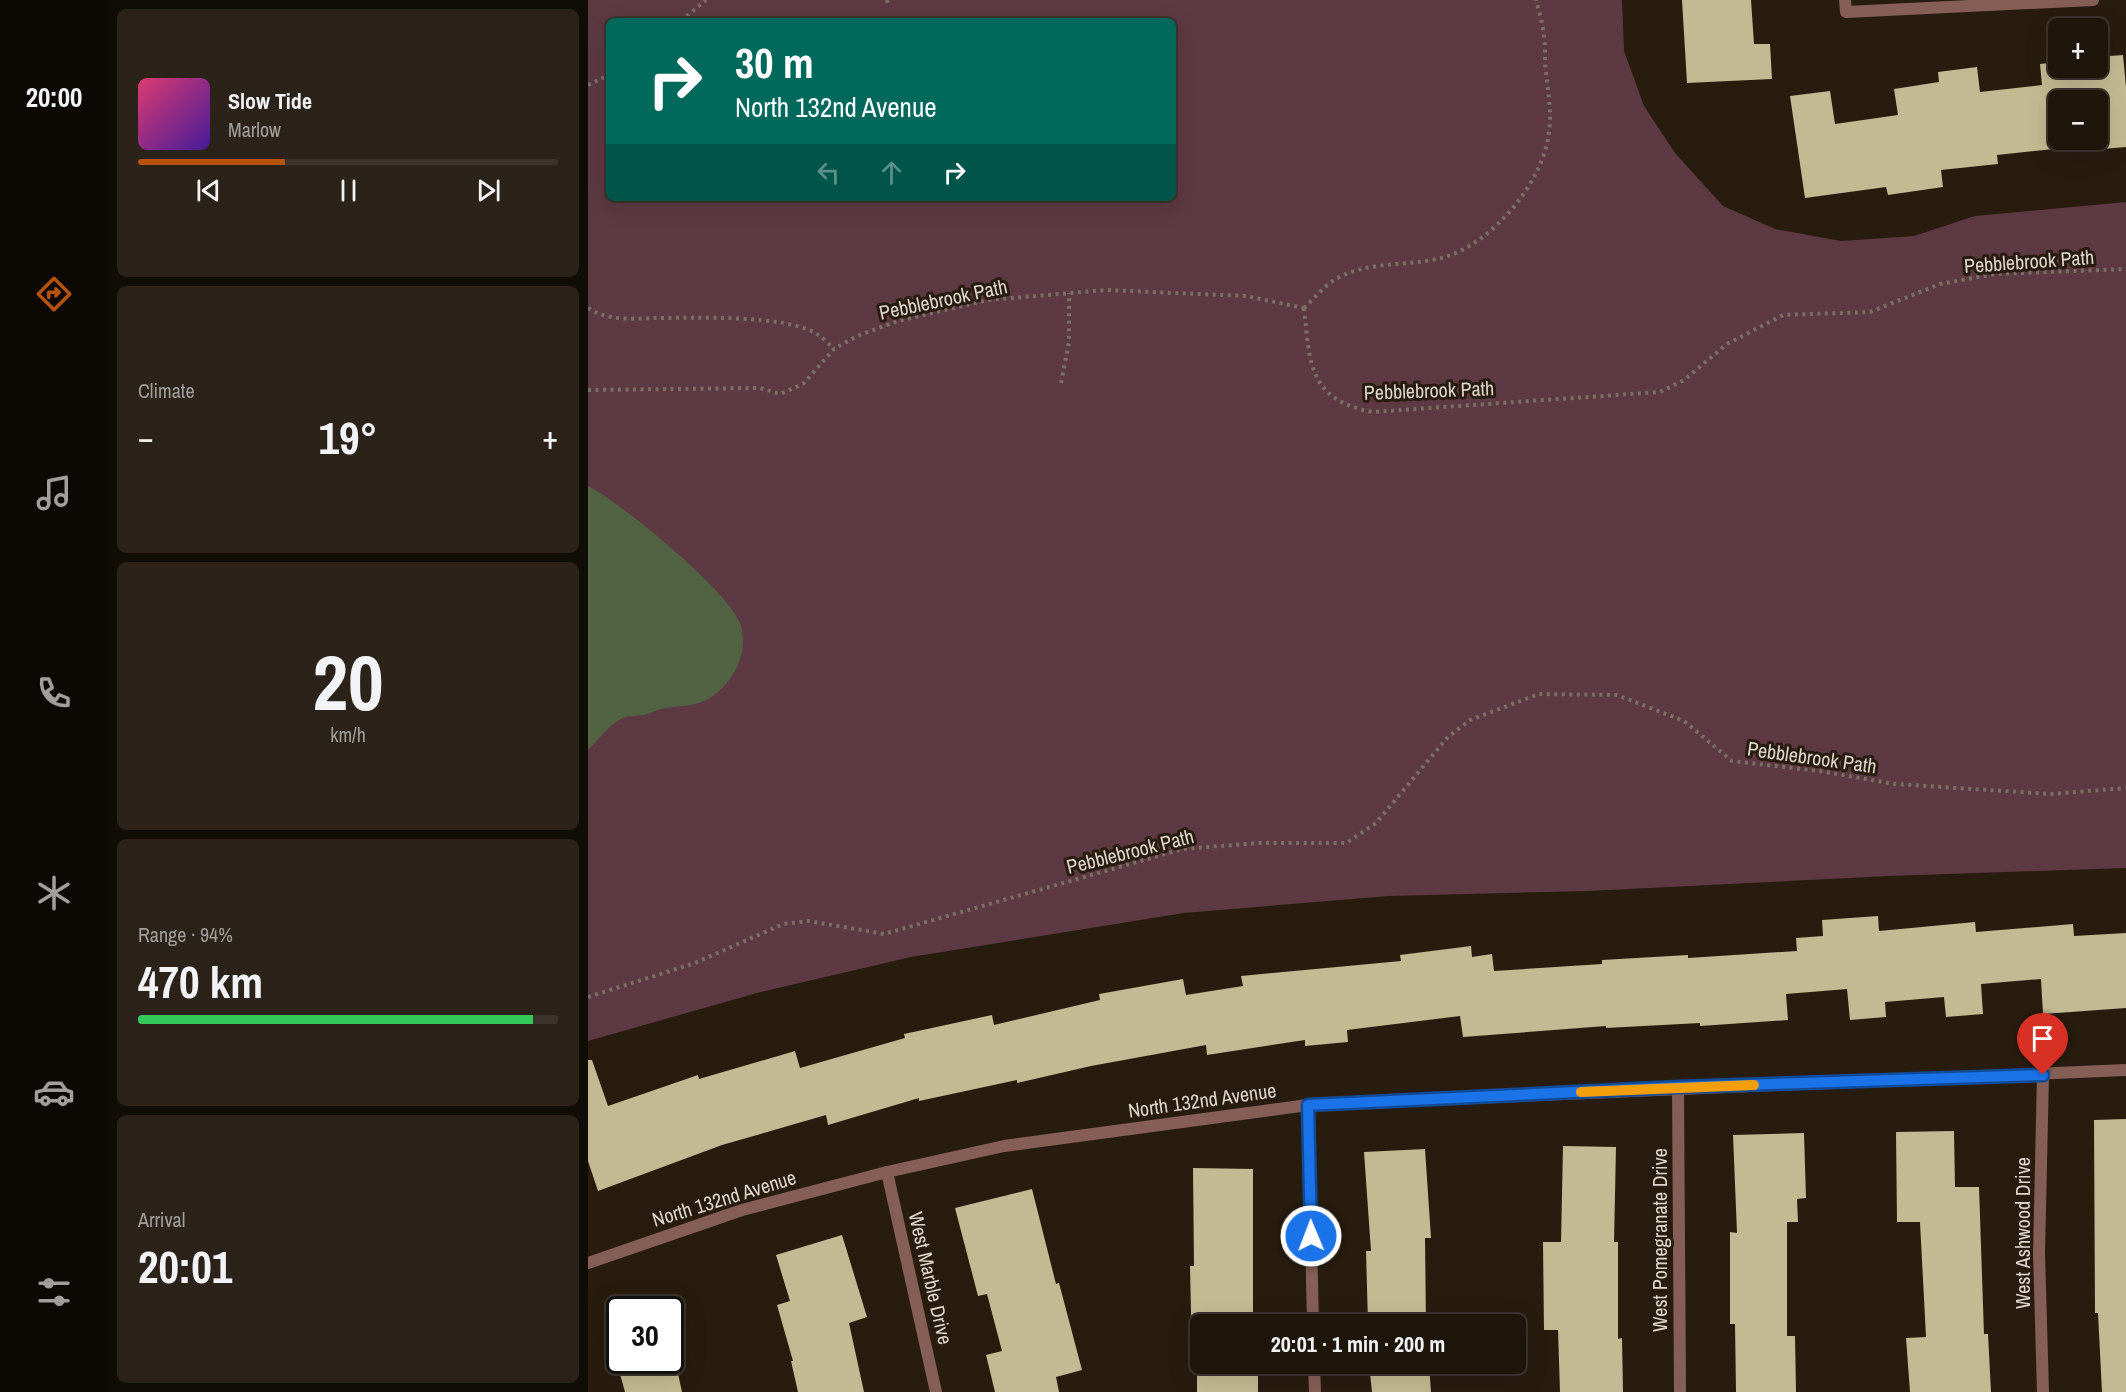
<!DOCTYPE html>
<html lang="en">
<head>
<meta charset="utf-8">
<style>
  :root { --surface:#1e150b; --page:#2b2219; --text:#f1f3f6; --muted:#a19f9d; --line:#3c342c; --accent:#b45309 }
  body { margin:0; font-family:"Archivo Narrow",sans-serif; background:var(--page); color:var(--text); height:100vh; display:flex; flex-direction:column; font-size:22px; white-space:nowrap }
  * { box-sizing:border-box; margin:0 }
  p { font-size:20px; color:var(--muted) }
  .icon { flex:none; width:33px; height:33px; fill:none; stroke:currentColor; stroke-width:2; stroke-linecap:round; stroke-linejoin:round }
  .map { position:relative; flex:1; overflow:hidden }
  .sheet { display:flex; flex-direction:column; gap:9px; padding:9px; background:#100c06; width:480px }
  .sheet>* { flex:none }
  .guide { position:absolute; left:18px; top:18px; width:570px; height:183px; border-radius:9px; box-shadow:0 6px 24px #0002,0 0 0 2px var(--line); background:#00695c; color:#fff; overflow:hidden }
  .controls { position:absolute; left:1460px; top:18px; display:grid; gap:12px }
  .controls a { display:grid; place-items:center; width:60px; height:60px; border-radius:9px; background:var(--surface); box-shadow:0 6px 24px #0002,0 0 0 2px var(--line); font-size:30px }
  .speed { position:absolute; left:18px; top:1296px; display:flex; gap:12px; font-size:30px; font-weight:700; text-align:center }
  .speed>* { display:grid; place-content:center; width:78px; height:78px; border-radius:50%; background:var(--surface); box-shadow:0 6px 24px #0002,0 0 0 2px var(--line); line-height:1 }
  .speed .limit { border:3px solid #111; border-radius:9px; background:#fff; color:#111 }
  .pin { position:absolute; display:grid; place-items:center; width:51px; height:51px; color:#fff; margin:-62px -26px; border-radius:50% 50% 50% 0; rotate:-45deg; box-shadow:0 0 6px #0007 }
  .pin .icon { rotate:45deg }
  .me { position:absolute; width:66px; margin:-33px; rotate:359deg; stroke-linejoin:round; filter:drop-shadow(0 0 4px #0008) }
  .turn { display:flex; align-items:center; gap:21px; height:126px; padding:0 30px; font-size:27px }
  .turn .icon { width:78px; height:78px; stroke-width:2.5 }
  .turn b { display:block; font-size:42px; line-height:51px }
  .lanes { display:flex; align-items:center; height:57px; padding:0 30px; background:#0003; justify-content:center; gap:30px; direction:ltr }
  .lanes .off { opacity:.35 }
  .big { font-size:45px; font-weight:800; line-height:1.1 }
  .sheet .widget { flex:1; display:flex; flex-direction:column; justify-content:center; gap:9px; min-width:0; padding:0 21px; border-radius:9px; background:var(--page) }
  .sheet .dial { align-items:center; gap:0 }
  .dial b { font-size:78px; line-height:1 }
  .song { display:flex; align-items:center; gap:18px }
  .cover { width:72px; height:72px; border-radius:9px; background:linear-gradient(135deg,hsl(340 70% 55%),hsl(260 70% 35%)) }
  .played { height:6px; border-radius:3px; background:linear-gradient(90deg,var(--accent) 35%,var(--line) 35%) }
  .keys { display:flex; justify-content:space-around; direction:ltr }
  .heat { display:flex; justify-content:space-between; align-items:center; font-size:33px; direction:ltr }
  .charge { height:9px; border-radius:4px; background:linear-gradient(90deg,#34c759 94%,var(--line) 0) }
  .trip { position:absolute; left:602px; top:1314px; width:336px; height:60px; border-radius:9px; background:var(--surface); box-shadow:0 6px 24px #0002,0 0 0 2px var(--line); font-weight:800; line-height:60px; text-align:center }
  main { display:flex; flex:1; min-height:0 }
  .dock { display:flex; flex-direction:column; width:108px; justify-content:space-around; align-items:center; background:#0c0804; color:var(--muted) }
  .dock .icon { width:42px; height:42px }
  .dock .active { color:var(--accent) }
  .dock b { font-size:27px; color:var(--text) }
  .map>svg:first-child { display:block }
  .green { fill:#5c3943; fill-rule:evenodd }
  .water { fill:#516342 }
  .building { fill:#c2ba92; fill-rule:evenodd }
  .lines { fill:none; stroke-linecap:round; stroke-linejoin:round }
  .path { stroke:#7a7064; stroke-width:4; stroke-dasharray:3 4.5; stroke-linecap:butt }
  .street { stroke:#855f56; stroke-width:12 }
  .route-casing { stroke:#114b97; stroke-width:15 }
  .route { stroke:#1a73e8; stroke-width:10 }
  .slow { stroke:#f59e0b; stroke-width:10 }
  .labels { text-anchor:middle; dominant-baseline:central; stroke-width:6; stroke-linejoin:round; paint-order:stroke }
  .street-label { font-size:20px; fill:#ded6cd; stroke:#281c0f }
</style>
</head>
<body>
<main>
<nav class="dock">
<b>20:00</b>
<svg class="icon active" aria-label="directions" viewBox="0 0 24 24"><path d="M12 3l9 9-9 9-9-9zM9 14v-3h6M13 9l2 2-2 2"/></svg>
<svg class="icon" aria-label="music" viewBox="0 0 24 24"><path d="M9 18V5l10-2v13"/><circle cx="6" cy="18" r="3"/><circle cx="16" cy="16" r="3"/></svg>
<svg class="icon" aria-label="phone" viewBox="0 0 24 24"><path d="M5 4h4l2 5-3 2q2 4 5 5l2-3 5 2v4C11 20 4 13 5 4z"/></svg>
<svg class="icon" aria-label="climate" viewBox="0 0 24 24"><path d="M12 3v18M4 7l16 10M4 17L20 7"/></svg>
<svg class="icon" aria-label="car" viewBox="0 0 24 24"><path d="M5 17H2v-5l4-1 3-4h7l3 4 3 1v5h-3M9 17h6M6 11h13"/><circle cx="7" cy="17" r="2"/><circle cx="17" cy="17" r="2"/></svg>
<svg class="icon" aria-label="filters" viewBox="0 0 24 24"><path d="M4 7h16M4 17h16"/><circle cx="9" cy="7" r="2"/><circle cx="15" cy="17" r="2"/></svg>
</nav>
<section class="sheet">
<div class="widget">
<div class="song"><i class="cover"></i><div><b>Slow Tide</b><p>Marlow</p></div></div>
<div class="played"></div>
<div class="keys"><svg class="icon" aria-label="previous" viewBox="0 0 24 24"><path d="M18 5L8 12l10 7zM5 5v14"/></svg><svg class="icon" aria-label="pause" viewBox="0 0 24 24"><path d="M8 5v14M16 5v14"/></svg><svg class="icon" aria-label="next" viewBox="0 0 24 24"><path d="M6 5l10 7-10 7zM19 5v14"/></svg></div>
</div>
<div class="widget"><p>Climate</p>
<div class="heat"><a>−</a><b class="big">19°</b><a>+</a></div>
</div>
<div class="widget dial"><b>20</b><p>km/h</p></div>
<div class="widget"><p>Range · 94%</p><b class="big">470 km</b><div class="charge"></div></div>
<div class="widget"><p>Arrival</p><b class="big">20:01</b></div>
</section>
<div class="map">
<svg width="1538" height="1392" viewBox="0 0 1538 1392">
  <rect width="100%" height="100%" fill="#281c0f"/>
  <path class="green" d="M0 0H1034L1036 51 1056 106 1087 153 1135 206 1187 229 1253 241 1326 236 1387 216 1538 202V868L1301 876 1000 891 801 896 596 913 323 957 169 993 0 1041ZM21 21H585V198H21Z"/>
  <path class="water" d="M0 486C34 503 139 590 152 623 162 652 146 682 122 698 109 706 92 706 78 708 70 709 63 713 56 715 49 716 39 715 33 719 21 725 10 740 0 750Z"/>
  <g class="building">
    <polygon points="1094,0 1163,0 1166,44 1182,44 1184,79 1099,83"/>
    <path d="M1535 55 1538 87V147L1514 149V144L1409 155 1410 164 1353 170 1355 187 1300 195 1298 187 1217 198 1202 96 1242 91 1247 124 1310 115 1306 89 1351 82 1350 72 1389 67 1392 92 1454 85 1452 64 1470 62V68H1509V57ZM1470 100H1509V140H1470Z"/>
    <polygon points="1290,916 1291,931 1387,922 1388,932 1485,924 1486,936 1538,933 1538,1008 1455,1014 1453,979 1393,984 1395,1014 1358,1017 1356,997 1297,1002 1298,1017 1262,1020 1259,989 1198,994 1200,1020 1112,1026 1112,1023 1018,1028 1018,1026 875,1037 872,1016 759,1030 760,1042 717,1046 717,1040 619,1055 618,1045 503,1066 429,1083 429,1080 331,1101 331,1098 240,1125 238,1115 134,1145 10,1191 0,1161 0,1060 4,1060 20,1106 110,1075 111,1079 207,1051 212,1068 317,1038 316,1034 404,1015 406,1025 512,1000 511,994 595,979 598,995 655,986 653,976 813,961 812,955 883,946 884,957 904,954 906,971 1014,964 1014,960 1100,955 1100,958 1209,951 1208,938 1235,936 1234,920"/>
    <polygon points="1538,1119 1538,1392 1514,1392 1510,1313 1507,1313 1506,1120"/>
    <polygon points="1366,1131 1367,1187 1391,1187 1396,1334 1400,1334 1403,1392 1322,1392 1318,1338 1338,1337 1332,1222 1309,1222 1308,1132"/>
    <polygon points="1216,1133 1218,1198 1209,1199 1210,1222 1199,1222 1199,1336 1207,1336 1208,1392 1148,1392 1147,1324 1142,1324 1142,1232 1149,1233 1145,1135"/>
    <polygon points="975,1146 1028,1147 1026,1242 1030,1242 1030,1339 1034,1338 1035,1392 972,1392 970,1330 956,1330 955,1242 973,1242"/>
    <polygon points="837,1149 843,1238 837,1238 838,1324 780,1324 778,1251 783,1251 776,1152"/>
    <polygon points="605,1168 665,1169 665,1324 612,1324 612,1364 670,1364 670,1392 609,1392 609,1358 604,1359 602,1266 606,1266"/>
    <polygon points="444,1189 468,1284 471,1283 494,1370 468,1377 471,1392 407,1392 398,1355 414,1351 399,1294 390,1296 367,1208"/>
    <polygon points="254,1235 279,1317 261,1323 276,1392 210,1392 203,1361 205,1361 189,1305 202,1301 188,1255"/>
    <polygon points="28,1360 87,1360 94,1392 37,1392"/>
    <polygon points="781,1364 841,1364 843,1392 784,1392"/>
  </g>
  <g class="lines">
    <g class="path">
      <polyline points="299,0 300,5"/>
      <polyline points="93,21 118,0"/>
      <polyline points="0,85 21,75"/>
      <path d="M0 308C19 321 45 319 68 318 105 318 197 314 229 334 235 338 241 344 246 349"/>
      <path d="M716 308C722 364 720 399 784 412L1072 392 1096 380 1139 344 1195 315 1282 312 1352 284 1407 274 1538 269"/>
      <path d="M716 308C727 298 736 285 750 278 783 260 822 267 857 257 905 243 956 181 961 132 964 112 960 92 958 72 956 60 958 48 956 36 955 24 951 12 948 0"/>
      <polyline points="473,383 481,342 481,293"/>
      <polyline points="0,390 172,388 192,394 215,384 246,349 269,336 310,321 400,300 518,290 658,296 716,308"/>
      <polyline points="0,997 107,963 195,924 221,921 296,934 595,849 671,843 758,843 788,823 859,738 882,720 951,694 1029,695 1096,721 1144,761 1231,771 1307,784 1463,794 1538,788"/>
    </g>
    <g class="street">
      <polyline points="1257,0 1258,12 1505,0"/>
      <polyline points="1090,1087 1092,1392"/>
      <polyline points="720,1105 725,1324"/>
      <polyline points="299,1172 348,1392"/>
      <polyline points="0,1263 154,1210 299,1172 416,1146 720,1105 1538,1070"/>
      <polyline points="726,1364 727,1392"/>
      <polyline points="1455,1392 1451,1253 1455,1075"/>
    </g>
  </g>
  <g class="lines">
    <g class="route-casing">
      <polyline id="route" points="723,1236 720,1105 1090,1087 1455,1075"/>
    </g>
    <use href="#route" class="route"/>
    <polyline class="slow" points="993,1092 1166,1085"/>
  </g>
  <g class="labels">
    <g class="street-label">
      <text transform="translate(1441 261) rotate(-4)">Pebblebrook Path</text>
      <text transform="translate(355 299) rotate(-12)">Pebblebrook Path</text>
      <text transform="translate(841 390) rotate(-2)">Pebblebrook Path</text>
      <text transform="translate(1224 757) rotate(8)">Pebblebrook Path</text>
      <text transform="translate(542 851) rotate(-14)">Pebblebrook Path</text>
      <text transform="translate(614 1100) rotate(-8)">North 132nd Avenue</text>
      <text transform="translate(136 1198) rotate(-17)">North 132nd Avenue</text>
      <text transform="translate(1434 1233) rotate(-90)">West Ashwood Drive</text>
      <text transform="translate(1071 1240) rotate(-90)">West Pomegranate Drive</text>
      <text transform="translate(343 1278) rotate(77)">West Marble Drive</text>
    </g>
  </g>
</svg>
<div class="controls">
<a>+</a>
<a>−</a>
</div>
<div class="speed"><div class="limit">30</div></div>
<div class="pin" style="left:1455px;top:1075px;background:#d93025"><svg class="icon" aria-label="arrive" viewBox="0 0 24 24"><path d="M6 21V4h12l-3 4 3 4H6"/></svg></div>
<svg class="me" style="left:723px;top:1236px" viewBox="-20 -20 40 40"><circle r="17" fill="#1a73e8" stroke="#fff" stroke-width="3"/><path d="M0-11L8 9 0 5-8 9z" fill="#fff"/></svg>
<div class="trip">20:01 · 1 min · 200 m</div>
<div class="guide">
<div class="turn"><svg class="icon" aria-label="right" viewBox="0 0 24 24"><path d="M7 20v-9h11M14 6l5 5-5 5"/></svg><div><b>30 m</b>North 132nd Avenue</div></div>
<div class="lanes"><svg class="icon off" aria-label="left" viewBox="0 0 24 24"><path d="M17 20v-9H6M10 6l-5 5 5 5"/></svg><svg class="icon off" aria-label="ahead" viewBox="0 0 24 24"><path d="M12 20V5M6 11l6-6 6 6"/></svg><svg class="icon" aria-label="right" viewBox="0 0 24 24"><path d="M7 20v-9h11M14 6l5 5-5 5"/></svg></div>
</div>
</div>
</main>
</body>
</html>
